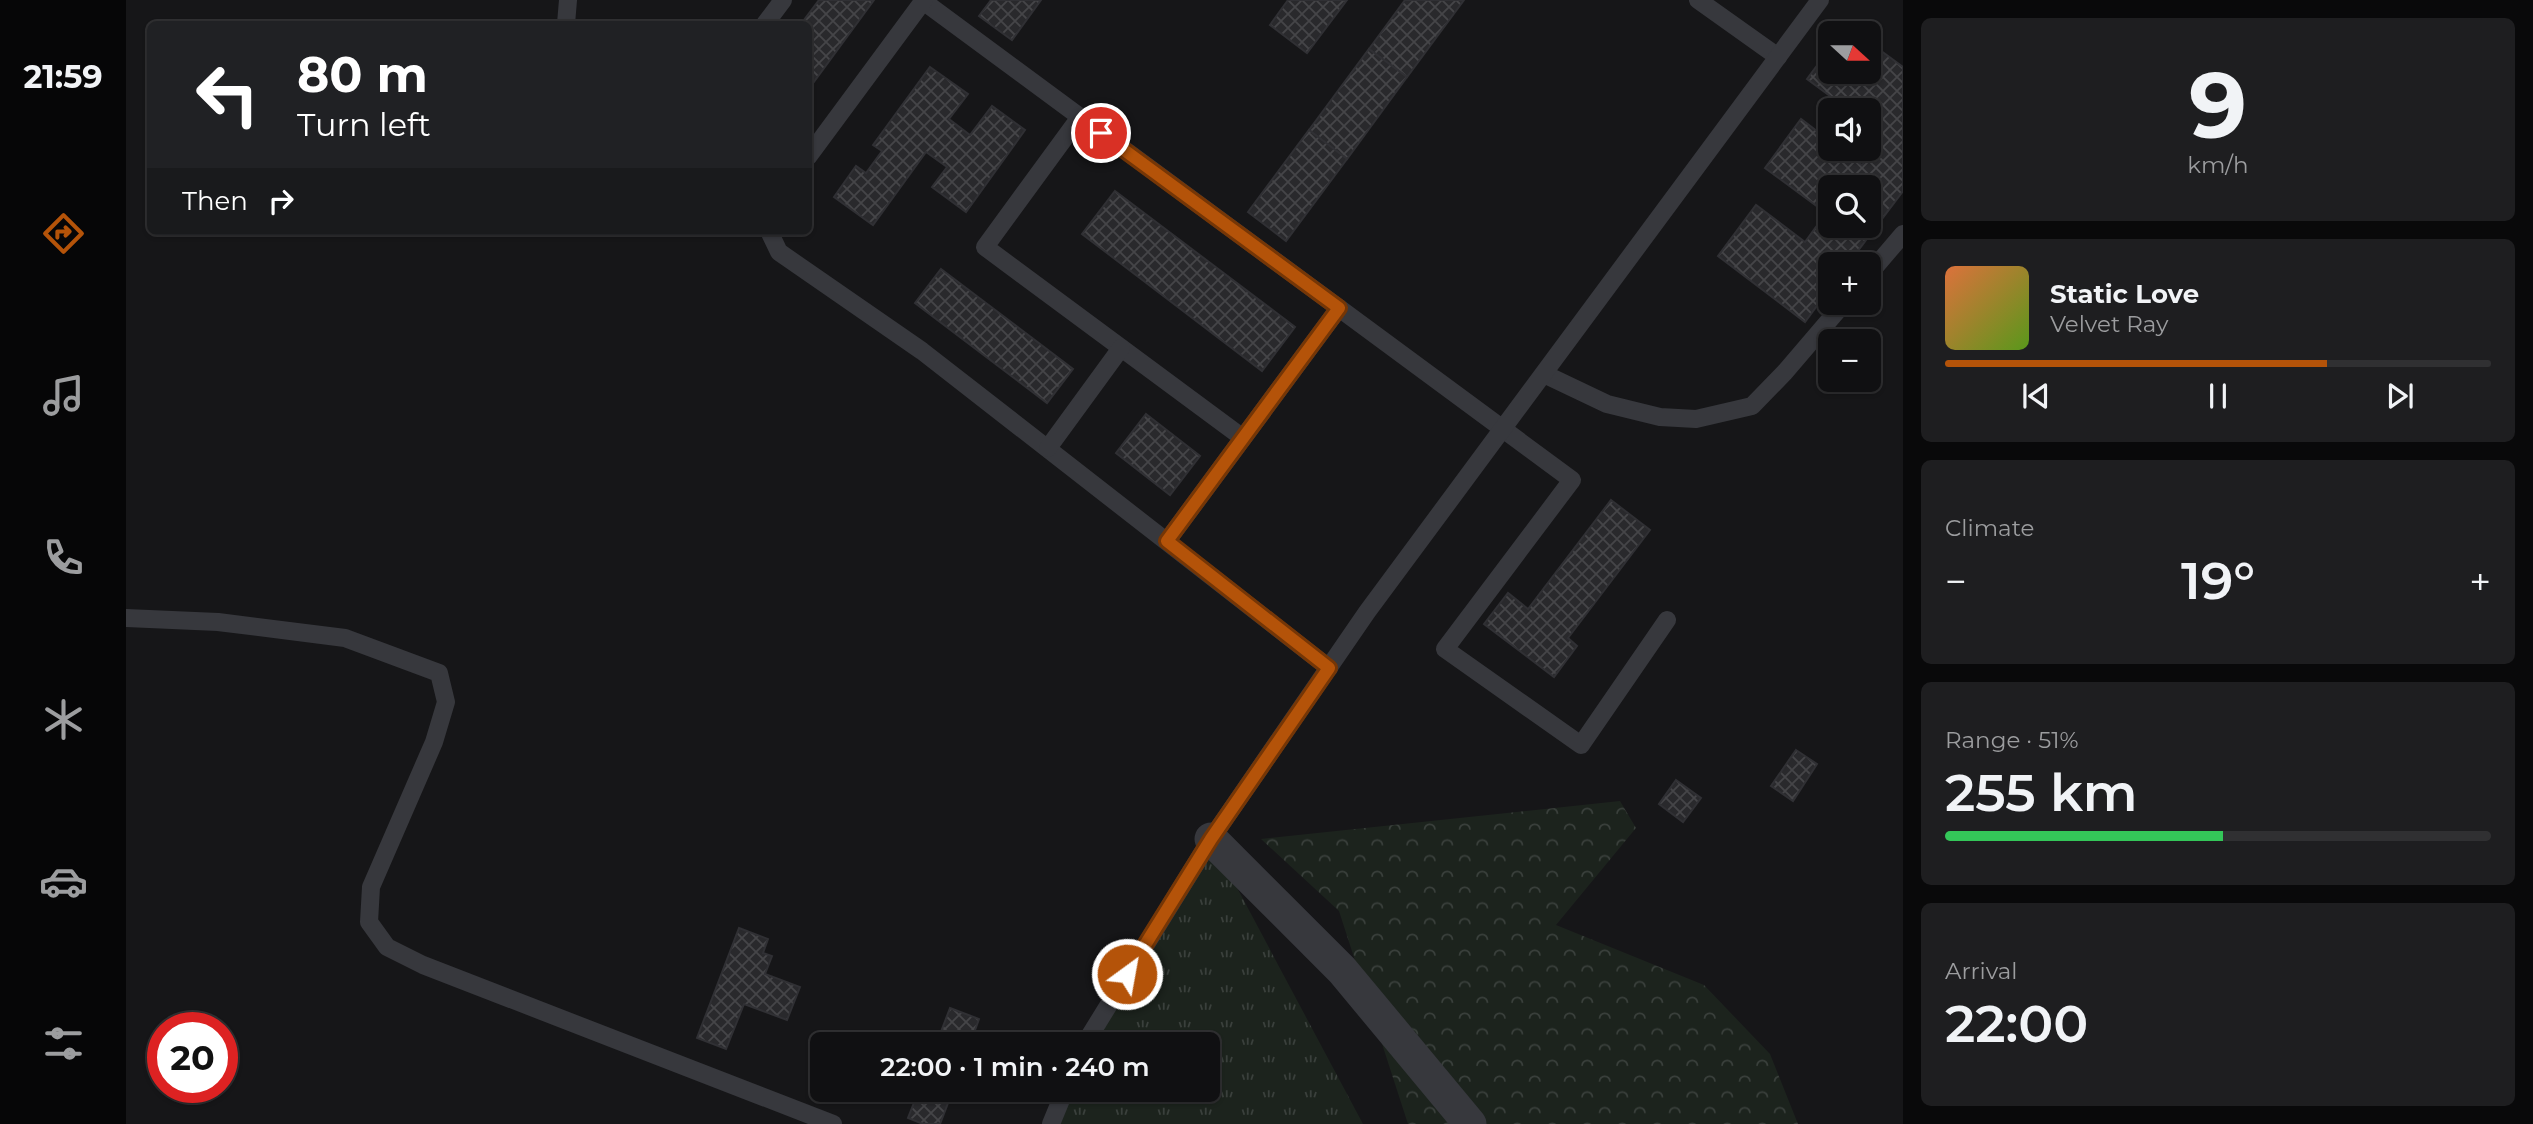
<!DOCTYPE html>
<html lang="en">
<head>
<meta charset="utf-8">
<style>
  :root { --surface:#101012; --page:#1e1e20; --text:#f1f3f6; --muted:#9c9d9f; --line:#303032; --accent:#b45309 }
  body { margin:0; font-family:Montserrat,sans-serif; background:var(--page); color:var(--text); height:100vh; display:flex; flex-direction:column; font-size:26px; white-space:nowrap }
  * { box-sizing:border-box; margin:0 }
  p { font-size:23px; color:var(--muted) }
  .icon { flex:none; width:38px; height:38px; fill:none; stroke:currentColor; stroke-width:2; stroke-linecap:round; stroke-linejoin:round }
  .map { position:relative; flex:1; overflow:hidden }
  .sheet { display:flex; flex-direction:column; gap:18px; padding:18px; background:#09090a; width:630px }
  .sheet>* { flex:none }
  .hud { position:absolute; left:21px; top:21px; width:665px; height:214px; border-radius:10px; box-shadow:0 2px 5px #0004,0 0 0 2px var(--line); background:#202124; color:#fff; overflow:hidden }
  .needle { width:46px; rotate:111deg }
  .buttons { position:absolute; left:1692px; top:21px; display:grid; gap:14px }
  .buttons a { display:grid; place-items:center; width:63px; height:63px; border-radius:10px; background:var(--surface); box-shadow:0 2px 5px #0004,0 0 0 2px var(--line); font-size:35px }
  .speed { position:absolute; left:21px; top:1012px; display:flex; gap:14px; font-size:35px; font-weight:700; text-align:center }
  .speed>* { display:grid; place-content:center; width:91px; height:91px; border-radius:50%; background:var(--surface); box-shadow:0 2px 5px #0004,0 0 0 2px var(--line); line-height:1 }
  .speed .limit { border:10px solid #d22; background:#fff; color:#111 }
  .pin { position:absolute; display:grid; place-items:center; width:60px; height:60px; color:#fff; margin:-30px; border:4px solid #fff; border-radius:50%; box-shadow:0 2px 7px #0007 }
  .me { position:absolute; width:77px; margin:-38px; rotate:32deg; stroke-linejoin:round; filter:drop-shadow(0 0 5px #0008) }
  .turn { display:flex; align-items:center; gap:24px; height:147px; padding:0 35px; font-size:32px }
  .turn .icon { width:91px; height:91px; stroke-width:2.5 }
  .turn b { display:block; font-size:49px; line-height:60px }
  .then { display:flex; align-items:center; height:66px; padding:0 35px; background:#0003; gap:14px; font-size:26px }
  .big { font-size:52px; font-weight:600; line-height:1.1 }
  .sheet .widget { flex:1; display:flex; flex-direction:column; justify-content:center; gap:10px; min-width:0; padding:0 24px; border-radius:10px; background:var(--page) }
  .sheet .dial { align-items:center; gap:0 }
  .dial b { font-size:91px; line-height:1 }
  .song { display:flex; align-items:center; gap:21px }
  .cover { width:84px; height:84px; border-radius:10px; background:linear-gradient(135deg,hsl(20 70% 55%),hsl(90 70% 35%)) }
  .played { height:7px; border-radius:4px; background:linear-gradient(90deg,var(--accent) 70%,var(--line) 70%) }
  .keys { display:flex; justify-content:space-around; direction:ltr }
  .heat { display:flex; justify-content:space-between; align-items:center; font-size:38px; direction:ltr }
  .charge { height:10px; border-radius:5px; background:linear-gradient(90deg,#34c759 51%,var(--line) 0) }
  .trip { position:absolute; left:684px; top:1032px; width:410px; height:70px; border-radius:10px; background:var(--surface); box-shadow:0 2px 5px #0004,0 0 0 2px var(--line); font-weight:600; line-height:70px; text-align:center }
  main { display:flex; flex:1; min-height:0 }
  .tab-bar { display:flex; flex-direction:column; width:126px; justify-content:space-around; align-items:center; background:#060607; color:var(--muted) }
  .tab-bar .icon { width:49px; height:49px }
  .tab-bar .current { color:var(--accent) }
  .tab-bar b { font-size:32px; color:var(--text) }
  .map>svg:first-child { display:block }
  .grass { fill:url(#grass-tufts) }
  .forest { fill:url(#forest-crowns) }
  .building { fill:url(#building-cross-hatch); stroke:#303034; stroke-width:2; fill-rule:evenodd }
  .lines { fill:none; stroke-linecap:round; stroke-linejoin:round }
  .service { stroke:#37383d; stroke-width:18 }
  .minor { stroke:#37383d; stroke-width:33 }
  .route-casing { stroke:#753606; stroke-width:18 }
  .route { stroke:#b45309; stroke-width:12 }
</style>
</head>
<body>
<main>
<nav class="tab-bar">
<b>21:59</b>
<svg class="icon current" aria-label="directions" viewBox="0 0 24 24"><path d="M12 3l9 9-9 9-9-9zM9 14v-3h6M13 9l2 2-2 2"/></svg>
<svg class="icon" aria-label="music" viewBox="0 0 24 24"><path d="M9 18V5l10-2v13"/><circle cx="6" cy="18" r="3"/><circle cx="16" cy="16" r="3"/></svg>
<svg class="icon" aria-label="phone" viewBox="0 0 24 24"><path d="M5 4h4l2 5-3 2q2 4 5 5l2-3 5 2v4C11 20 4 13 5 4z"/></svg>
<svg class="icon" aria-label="climate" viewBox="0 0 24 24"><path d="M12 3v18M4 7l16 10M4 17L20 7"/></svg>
<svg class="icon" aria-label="car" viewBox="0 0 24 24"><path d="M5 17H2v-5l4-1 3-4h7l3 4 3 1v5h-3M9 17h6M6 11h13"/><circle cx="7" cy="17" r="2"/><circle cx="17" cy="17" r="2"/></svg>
<svg class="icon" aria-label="filters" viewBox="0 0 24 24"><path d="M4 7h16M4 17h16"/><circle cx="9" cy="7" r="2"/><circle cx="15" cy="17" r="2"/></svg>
</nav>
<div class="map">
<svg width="1777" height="1124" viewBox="0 0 1777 1124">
  <defs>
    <pattern id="grass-tufts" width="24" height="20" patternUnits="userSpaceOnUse" patternTransform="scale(1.75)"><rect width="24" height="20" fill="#1c231d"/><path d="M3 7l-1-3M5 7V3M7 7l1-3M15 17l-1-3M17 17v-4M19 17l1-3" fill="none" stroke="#3a403c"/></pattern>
    <pattern id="forest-crowns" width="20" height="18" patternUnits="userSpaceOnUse" patternTransform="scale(1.75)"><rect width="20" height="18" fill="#1c231d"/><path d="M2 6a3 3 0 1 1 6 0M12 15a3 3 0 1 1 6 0" fill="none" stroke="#3a403c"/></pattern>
    <pattern id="building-cross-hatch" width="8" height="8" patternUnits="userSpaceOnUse" patternTransform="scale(1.75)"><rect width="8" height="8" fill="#29292c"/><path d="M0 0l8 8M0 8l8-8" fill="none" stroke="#454548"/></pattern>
  </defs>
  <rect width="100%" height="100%" fill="#161618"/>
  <polygon class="grass" points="1085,839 1237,1124 925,1124 939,1090 1082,1090 1082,1045 957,1045"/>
  <polygon class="forest" points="1494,801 1510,828 1430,925 1578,985 1644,1054 1672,1124 1282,1124 1213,911 1135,839"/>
  <g class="building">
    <polygon points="693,0 748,0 682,90 682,24 675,24"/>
    <polygon points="865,0 915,0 886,40 853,16"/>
    <polygon points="1162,0 1221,0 1181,53 1144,25"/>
    <polygon points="1279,0 1338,0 1281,77 1243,49"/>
    <path d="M1743 42 1777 67V191L1722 264H1704V288L1679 322 1592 256 1630 205 1679 242 1700 213 1639 168 1675 119 1704 141V149H1715L1736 165 1757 136 1743 126V110H1723L1681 79 1704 48V72H1743ZM1704 187H1743V226H1704Z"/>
    <polygon points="1243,49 1281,77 1221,159 1183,130"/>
    <polygon points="804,67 842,94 823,119 844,135 866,106 899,130 840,212 806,187 821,167 800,152 747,225 708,197 730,166 740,173 756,151 747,145"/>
    <polygon points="1183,130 1221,159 1160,241 1122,212"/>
    <polygon points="989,191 1169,327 1136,371 956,234"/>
    <polygon points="815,269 947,369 921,403 789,303"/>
    <polygon points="1020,414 1074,456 1044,495 990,453"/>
    <polygon points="1485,500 1524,530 1442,638 1451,646 1428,677 1358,624 1382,593 1402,609"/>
    <polygon points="1670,750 1691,764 1667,801 1645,786"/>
    <polygon points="1550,780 1575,798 1557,822 1533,804"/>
    <polygon points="613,928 642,939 637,953 646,956 639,974 674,987 661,1020 618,1004 600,1049 571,1038"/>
    <polygon points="824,1008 853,1019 848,1033 857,1036 854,1045 810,1045"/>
    <polygon points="793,1090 827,1090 814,1124 797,1124 782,1118"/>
    <polygon points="844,1090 877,1090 873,1101"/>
  </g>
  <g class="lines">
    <g class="service">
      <polyline points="1572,0 1652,57"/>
      <polyline points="797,1 1446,480 1319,649 1455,745 1541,620"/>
      <polyline points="440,24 442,0"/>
      <polyline points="639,24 657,0"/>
      <polyline points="954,117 859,247 1117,438"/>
      <polyline points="682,157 798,0"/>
      <polyline points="643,231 653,252 796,351 1203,668"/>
      <polyline points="1743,274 1777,234"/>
      <polyline points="1418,374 1481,404 1534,417 1570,419 1626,406 1659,372 1718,303"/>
      <polyline points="922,448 995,348"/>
      <polyline points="1041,541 1213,308"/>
      <polyline points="0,618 92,622 219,638 313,673 320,702 308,742 245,887 243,922 261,947 297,965 707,1124"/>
      <polyline points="958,1045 1085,839 1241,612 1694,0"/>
      <polyline points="925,1124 939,1090"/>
    </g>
    <polyline class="minor" points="1085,839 1216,970 1344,1124"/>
  </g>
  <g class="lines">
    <g class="route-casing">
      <polyline id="route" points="975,133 1213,308 1041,541 1203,668 1085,839 1001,974"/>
    </g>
    <use href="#route" class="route"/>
  </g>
</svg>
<div class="buttons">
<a><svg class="needle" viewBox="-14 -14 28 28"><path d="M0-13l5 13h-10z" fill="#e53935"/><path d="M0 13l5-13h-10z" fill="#9c9d9f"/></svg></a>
<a><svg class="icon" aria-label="sound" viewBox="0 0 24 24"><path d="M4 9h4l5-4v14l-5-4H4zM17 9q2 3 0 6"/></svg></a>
<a><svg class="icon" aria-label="search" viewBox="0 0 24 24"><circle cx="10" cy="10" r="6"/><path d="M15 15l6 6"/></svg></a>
<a>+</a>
<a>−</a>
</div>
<div class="speed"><div class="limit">20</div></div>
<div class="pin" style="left:975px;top:133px;background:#d93025"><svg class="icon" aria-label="arrive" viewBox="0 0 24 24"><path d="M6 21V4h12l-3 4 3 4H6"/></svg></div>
<svg class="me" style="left:1001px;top:974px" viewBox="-20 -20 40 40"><circle r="17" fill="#b45309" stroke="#fff" stroke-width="3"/><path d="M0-11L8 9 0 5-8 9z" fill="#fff"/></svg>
<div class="trip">22:00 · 1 min · 240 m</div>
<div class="hud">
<div class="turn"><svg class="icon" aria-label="left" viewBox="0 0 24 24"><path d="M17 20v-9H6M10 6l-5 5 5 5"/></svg><div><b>80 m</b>Turn left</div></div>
<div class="then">Then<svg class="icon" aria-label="right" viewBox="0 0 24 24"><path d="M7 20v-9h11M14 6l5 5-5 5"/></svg></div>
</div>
</div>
<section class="sheet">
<div class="widget dial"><b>9</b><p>km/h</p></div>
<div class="widget">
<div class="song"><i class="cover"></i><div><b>Static Love</b><p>Velvet Ray</p></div></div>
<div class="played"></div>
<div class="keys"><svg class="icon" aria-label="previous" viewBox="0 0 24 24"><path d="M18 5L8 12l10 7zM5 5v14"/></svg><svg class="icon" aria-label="pause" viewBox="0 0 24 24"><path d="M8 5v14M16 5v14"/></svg><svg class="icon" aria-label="next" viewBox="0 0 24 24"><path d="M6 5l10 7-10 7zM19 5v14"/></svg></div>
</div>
<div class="widget"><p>Climate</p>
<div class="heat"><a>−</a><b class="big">19°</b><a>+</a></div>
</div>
<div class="widget"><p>Range · 51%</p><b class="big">255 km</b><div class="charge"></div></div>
<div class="widget"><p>Arrival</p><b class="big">22:00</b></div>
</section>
</main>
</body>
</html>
